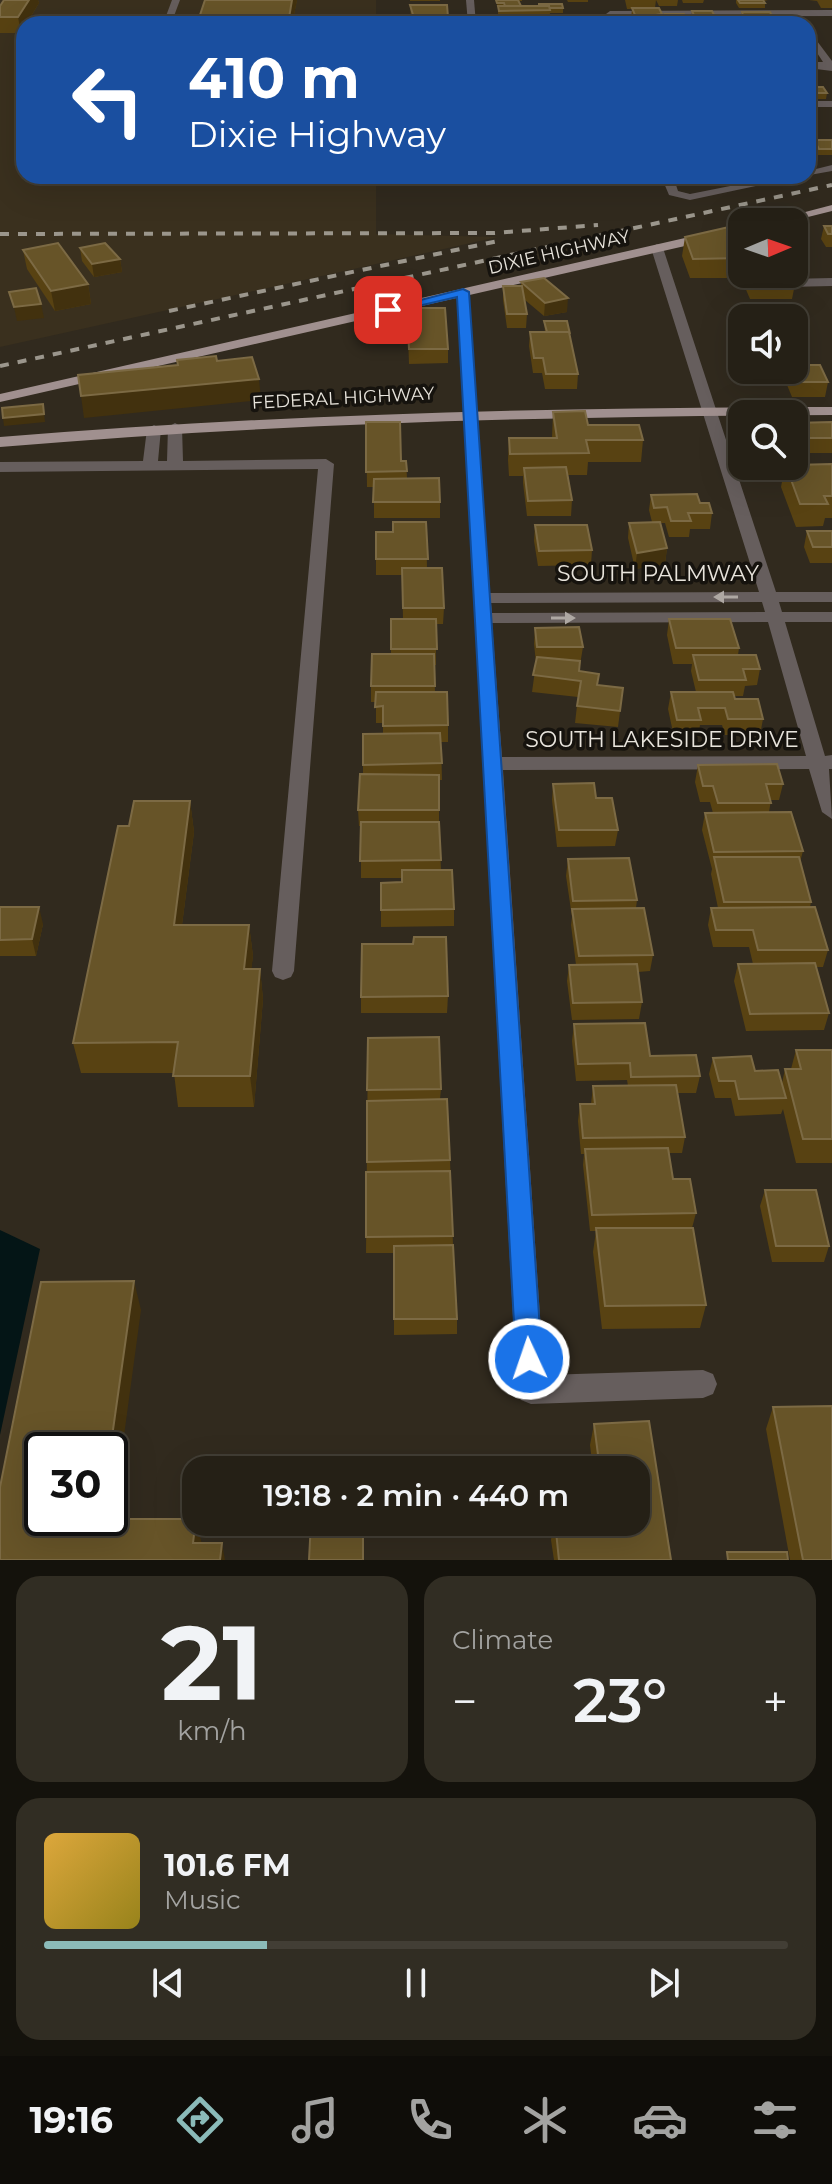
<!DOCTYPE html>
<html lang="en">
<head>
<meta charset="utf-8">
<style>
  :root { --surface:#252016; --page:#312d23; --text:#f1f3f6; --muted:#a3a3a1; --line:#423e35; --accent:#8bbbb9 }
  body { margin:0; font-family:Montserrat,sans-serif; background:var(--page); color:var(--text); height:100vh; display:flex; flex-direction:column; font-size:30px; white-space:nowrap }
  * { box-sizing:border-box; margin:0 }
  p { font-size:26px; color:var(--muted) }
  .icon { flex:none; width:44px; height:44px; fill:none; stroke:currentColor; stroke-width:2; stroke-linecap:round; stroke-linejoin:round }
  .map { position:relative; height:1560px; overflow:hidden }
  .details { display:flex; flex-direction:column; gap:16px; padding:16px; background:#14120c; flex:1 }
  .details>* { flex:none }
  .top-card { position:absolute; left:16px; top:16px; width:800px; height:168px; border-radius:24px; box-shadow:0 8px 32px #0002,0 0 0 2px var(--line); background:#1a4fa0; color:#fff; overflow:hidden }
  .needle { width:52px; rotate:88deg }
  .controls { position:absolute; left:728px; top:208px; display:grid; gap:16px }
  .controls a { display:grid; place-items:center; width:80px; height:80px; border-radius:16px; background:var(--surface); box-shadow:0 8px 32px #0002,0 0 0 2px var(--line); font-size:40px }
  .speed { position:absolute; left:24px; top:1432px; display:flex; gap:16px; font-size:40px; font-weight:700; text-align:center }
  .speed>* { display:grid; place-content:center; width:104px; height:104px; border-radius:50%; background:var(--surface); box-shadow:0 8px 32px #0002,0 0 0 2px var(--line); line-height:1 }
  .speed .limit { border:4px solid #111; border-radius:12px; background:#fff; color:#111 }
  .pin { position:absolute; display:grid; place-items:center; width:68px; height:68px; color:#fff; margin:-34px; border-radius:16px; box-shadow:0 4px 12px #0006 }
  .me { position:absolute; width:88px; margin:-44px; rotate:357deg; stroke-linejoin:round; filter:drop-shadow(0 0 6px #0008) }
  .turn { display:flex; align-items:center; gap:28px; height:168px; padding:0 40px; font-size:36px }
  .turn .icon { width:104px; height:104px; stroke-width:2.5 }
  .turn b { display:block; font-size:56px; line-height:68px }
  .big { font-size:60px; font-weight:600; line-height:1.1 }
  .details .widget { flex:1; display:flex; flex-direction:column; justify-content:center; gap:12px; min-width:0; padding:0 28px; border-radius:24px; background:var(--page) }
  .details .dial { align-items:center; gap:0 }
  .dial b { font-size:104px; line-height:1 }
  .song { display:flex; align-items:center; gap:24px }
  .cover { width:96px; height:96px; border-radius:12px; background:linear-gradient(135deg,hsl(40 70% 55%),hsl(50 70% 35%)) }
  .played { height:8px; border-radius:4px; background:linear-gradient(90deg,var(--accent) 30%,var(--line) 30%) }
  .keys { display:flex; justify-content:space-around; direction:ltr }
  .heat { display:flex; justify-content:space-between; align-items:center; font-size:44px; direction:ltr }
  .details .tiles { flex:1; display:grid; gap:16px; grid-template-columns:1fr 1fr }
  .widget:last-child { grid-column:span 2 }
  .trip { position:absolute; left:182px; top:1456px; width:468px; height:80px; border-radius:24px; background:var(--surface); box-shadow:0 8px 32px #0002,0 0 0 2px var(--line); font-weight:600; line-height:80px; text-align:center }
  .tab-bar { display:flex; height:128px; justify-content:space-around; align-items:center; background:#0f0d09; color:var(--muted) }
  .tab-bar .icon { width:56px; height:56px }
  .tab-bar .active { color:var(--accent) }
  .tab-bar b { font-size:36px; color:var(--text) }
  .map>svg:first-child { display:block }
  .built { fill:#3a301e }
  .water { fill:#041516 }
  .lines { fill:none; stroke-linecap:round; stroke-linejoin:round }
  .minor { fill:#665e5d; fill-rule:evenodd }
  .major { fill:#a0908f; fill-rule:evenodd }
  .rail { stroke:#9b968c; stroke-width:4; stroke-dasharray:9 9; stroke-linecap:butt }
  .wall { fill:#584212 }
  .shaded-wall { fill:#42310e }
  .building { fill:#675428; stroke:#7c6a44; stroke-width:2 }
  .oneway { fill:#aea8a3 }
  .route { fill:#1a73e8; stroke:#114b97; stroke-width:2 }
  .labels { text-anchor:middle; dominant-baseline:central; stroke-width:7; stroke-linejoin:round; paint-order:stroke }
  .far-street-label { font-size:18px; fill:#e8e4dc; stroke:#16130e }
  .street-label { font-size:22px; fill:#e8e4dc; stroke:#16130e }
</style>
</head>
<body>
<div class="map">
<svg width="832" height="1560" viewBox="0 0 832 1560">
  <rect width="100%" height="100%" fill="#312a1e"/>
  <polygon class="built" points="0,0 376,0 376,24 24,24 24,176 376,176 376,234 498,237 0,347"/>
  <polygon class="water" points="0,1230 40,1249 0,1435"/>
  <g class="lines">
    <g class="minor">
      <polygon points="172,0 180,0 171,24 163,24"/>
      <polygon points="466,0 474,0 476,24 468,24"/>
      <polygon points="832,10 832,16 610,17 606,14 610,11"/>
      <polygon points="808,29 832,61 832,71 808,68 808,62 823,62 808,39"/>
      <rect x="808" y="101" width="24" height="6"/>
      <polygon points="832,165 832,171 804,176 808,176 808,171"/>
      <polygon points="661,176 673,176 678,191 690,194 780,176 803,176 690,200 669,195"/>
      <path d="M657 244 663 248 776 592H832V602H779L782 612H832V622H785L825 756 832 755V769H829L832 819 822 812 809 769 503 770 544 1375 703 1370 713 1374 717 1384 713 1394 703 1398 531 1404 521 1400 517 1390 457 292 463 288 469 292 490 593 759 592 651 248ZM762 602 765 612 492 613 491 603ZM768 622 806 756 502 757 492 623Z"/>
      <polygon points="832,278 832,286 787,287 781,283 787,279"/>
      <polygon points="175,423 182,427 183,461 326,459 334,464 294,971 291,977 283,980 275,977 272,971 318,469 0,472 0,462 143,461 147,429 154,425 161,429 158,461 167,461 168,427"/>
    </g>
    <g class="major">
      <polygon points="832,205 832,211 788,222 767,222"/>
      <polygon points="742,225 742,233 0,402 0,394"/>
      <path d="M832 407V415C559 416 277 423 0 447V437C277 414 554 407 832 407Z"/>
    </g>
    <g class="rail">
      <polyline points="0,234 494,233 598,225"/>
      <polyline points="169,311 498,241"/>
      <polyline points="0,366 832,185"/>
    </g>
  </g>
  <g class="wall">
    <polygon points="4,0 38,0 39,3 21,33 0,33 0,6"/>
    <polygon points="205,0 297,0 292,24 200,24 199,18"/>
    <rect x="410" y="0" width="30" height="1"/>
    <polygon points="496,0 522,0 522,1 519,1 521,6 563,8 563,13 550,13 549,21 530,21 531,24 500,24 500,21 498,21 498,8"/>
    <polygon points="567,0 588,0 588,2 568,2"/>
    <polygon points="625,0 656,0 655,8 662,14 661,20 665,24 634,24 631,18 632,9 627,9"/>
    <polygon points="656,0 678,0 677,6 659,6"/>
    <polygon points="682,0 704,0 703,3 683,3"/>
    <polygon points="736,0 768,0 764,1 765,3 765,8 739,8 736,3"/>
    <polygon points="809,0 832,0 832,8 821,8 817,1"/>
    <polygon points="410,5 448,17 448,24 387,24 411,18"/>
    <polygon points="692,11 718,22 718,24 692,24 691,21"/>
    <polygon points="742,12 773,18 772,23 779,24 721,24 722,15 741,15"/>
    <polygon points="665,14 689,23 689,24 666,24 664,20"/>
    <polygon points="24,64 24,89 22,89 19,72"/>
    <polygon points="808,73 816,78 815,83 808,83"/>
    <polygon points="808,87 827,93 826,99 810,99 814,106 812,117 808,117"/>
    <polygon points="814,140 832,140 832,155 818,155 813,146"/>
    <rect x="284" y="176" width="44" height="2"/>
    <polygon points="742,224 742,274 794,274 796,279 792,299 750,299 741,278 690,278 682,256 685,237"/>
    <polygon points="794,226 808,239 806,253 801,253 805,261 803,268 794,268"/>
    <polygon points="824,226 832,226 832,247 826,247 821,239"/>
    <polygon points="80,248 120,259 122,272 94,277 82,261"/>
    <polygon points="23,250 88,284 91,304 55,311 27,269"/>
    <polygon points="521,282 567,312 544,316 525,300 527,314 526,328 507,328 503,300 503,286 521,286"/>
    <polygon points="407,308 448,349 448,363 409,364"/>
    <polygon points="544,321 578,374 577,389 545,389 542,373 533,373 529,346 530,332 545,332"/>
    <polygon points="738,352 742,352 742,370 794,370 828,382 825,397 792,397 785,380 786,374 775,374 774,379 740,379 736,366"/>
    <polygon points="553,412 588,425 643,440 641,462 588,462 587,475 568,475 572,500 571,516 527,516 523,483 523,476 509,476 508,460 509,438 552,438"/>
    <polygon points="366,422 401,461 406,461 407,478 440,502 440,518 374,518 374,487 367,487"/>
    <polygon points="832,422 832,453 794,453 794,423"/>
    <polygon points="832,464 832,518 825,518 823,526 796,527 781,487 785,466"/>
    <polygon points="651,495 700,503 712,513 710,529 690,529 689,537 669,537 665,523 660,523 667,548 665,564 635,569 628,538 629,523 652,522 649,510"/>
    <polygon points="426,522 427,568 444,608 443,624 436,624 436,665 434,665 435,692 448,725 448,742 441,742 442,780 439,780 439,823 441,870 454,909 454,926 381,927 381,883 402,882 402,878 361,878 361,826 359,826 358,810 363,774 363,734 383,734 383,723 376,723 376,702 371,702 371,686 391,654 391,619 403,619 402,575 376,575 376,532 393,532"/>
    <polygon points="535,525 592,550 591,565 538,566 534,541"/>
    <polygon points="807,531 832,531 832,563 810,563 804,547"/>
    <polygon points="669,619 739,648 738,655 760,669 757,685 745,686 743,696 734,696 735,699 763,719 760,735 725,735 722,725 700,725 698,737 674,737 668,709 671,692 696,692 691,671 692,664 673,664 667,635"/>
    <polygon points="535,628 583,647 579,671 598,685 623,688 618,727 575,723 578,697 532,692 536,663 534,644"/>
    <polygon points="698,765 783,784 779,800 771,800 769,812 803,851 800,862 811,902 810,907 828,950 823,967 816,967 829,1013 824,1030 746,1031 734,981 738,964 753,964 749,947 713,947 708,925 711,908 718,908 711,874 712,869 702,830 705,813 713,813 710,802 700,802 695,782"/>
    <polygon points="553,784 596,798 618,830 615,846 557,847 552,800"/>
    <polygon points="190,801 194,832 182,925 249,925 253,956 251,969 260,969 263,999 254,1107 178,1107 174,1073 81,1073 73,1043 129,826"/>
    <polygon points="568,859 637,900 636,908 653,955 650,971 638,972 642,1002 639,1019 572,1020 567,981 569,965 576,965 571,925 572,917 566,876"/>
    <polygon points="0,907 43,924 36,956 0,956"/>
    <polygon points="413,944 448,996 447,1013 361,1013 361,997"/>
    <polygon points="574,1024 700,1076 696,1093 677,1093 685,1137 682,1153 669,1153 673,1179 696,1213 692,1228 706,1305 700,1328 602,1329 593,1252 596,1231 590,1231 583,1165 584,1154 581,1154 578,1121 580,1104 591,1104 593,1086 628,1086 627,1080 576,1081 572,1041"/>
    <polygon points="368,1038 441,1089 440,1099 450,1160 453,1245 457,1319 457,1334 394,1335 394,1253 366,1253"/>
    <polygon points="796,1050 832,1050 832,1163 796,1163 783,1109 781,1114 735,1116 731,1098 715,1098 709,1074 713,1058 755,1071 782,1083 785,1069 791,1069"/>
    <polygon points="765,1190 829,1246 824,1262 772,1262 760,1206"/>
    <polygon points="773,1407 832,1560 790,1560 766,1429"/>
    <polygon points="649,1421 671,1560 554,1560 551,1540 554,1522 636,1522 636,1470 593,1470 590,1445 594,1424"/>
  </g>
  <g class="shaded-wall">
    <polygon points="29,0 38,0 39,3 26,24 24,24 24,27 21,33 18,17"/>
    <polygon points="292,0 297,0 292,24 289,24 289,18"/>
    <polygon points="120,259 122,272 94,277 92,264"/>
    <polygon points="88,284 91,304 55,311 51,291"/>
    <polygon points="568,298 567,312 544,316 545,303"/>
    <polygon points="41,304 44,318 17,321 14,307"/>
    <polygon points="259,379 261,400 84,418 81,396"/>
    <polygon points="43,404 45,422 4,426 3,418"/>
    <polygon points="667,548 665,564 635,569 637,553"/>
    <polygon points="190,801 194,832 178,956 174,925"/>
    <polygon points="39,907 43,924 36,956 32,939"/>
    <polygon points="249,925 253,956 248,1000 244,969"/>
    <polygon points="260,969 263,999 254,1107 250,1076"/>
    <polygon points="134,1281 141,1310 113,1517 110,1508 110,1451"/>
    <polygon points="121,1491 129,1518 125,1545 117,1519"/>
    <polygon points="196,1522 197,1522 202,1545 193,1543"/>
    <polygon points="222,1543 225,1560 220,1560"/>
  </g>
  <g class="building">
    <polygon points="4,0 29,0 18,17 0,17 0,6"/>
    <polygon points="205,0 292,0 289,18 199,18"/>
    <polygon points="496,0 518,0 521,6 505,6 504,3 497,3"/>
    <polygon points="738,0 763,0 765,3 740,3"/>
    <polygon points="539,4 562,4 563,8 549,8 549,6 539,6"/>
    <polygon points="410,5 447,5 448,17 429,17 429,24 387,24 386,19 414,18"/>
    <polygon points="498,6 549,6 550,10 499,11"/>
    <polygon points="632,8 659,8 662,14 656,15 665,24 639,24 636,18 644,18 635,15"/>
    <polygon points="692,11 712,11 718,22 697,22"/>
    <polygon points="742,12 770,12 773,18 765,18 763,15 743,15"/>
    <polygon points="665,14 684,14 689,23 669,23"/>
    <polygon points="722,15 763,15 767,21 726,21"/>
    <polygon points="500,17 529,17 531,24 502,24"/>
    <polygon points="573,23 595,23 596,24 573,24"/>
    <polygon points="24,64 24,72 19,72"/>
    <polygon points="808,73 813,73 816,78 808,78"/>
    <polygon points="808,87 823,87 827,93 808,93"/>
    <polygon points="808,97 810,97 814,106 808,106"/>
    <polygon points="814,140 832,140 832,149 819,149"/>
    <polygon points="742,224 742,258 693,259 685,237"/>
    <polygon points="794,226 802,226 808,239 794,239"/>
    <polygon points="824,226 832,226 832,234 828,234"/>
    <polygon points="58,243 88,284 51,291 23,250"/>
    <polygon points="105,243 120,259 92,264 80,248"/>
    <polygon points="794,252 800,252 805,261 794,261"/>
    <polygon points="751,274 794,274 796,279 753,279"/>
    <polygon points="544,278 568,298 545,303 521,282"/>
    <polygon points="503,286 522,286 527,314 507,314"/>
    <polygon points="36,288 41,304 14,307 9,292"/>
    <polygon points="407,308 445,308 448,349 409,349"/>
    <polygon points="544,321 567,321 570,334 569,332 547,332"/>
    <polygon points="530,332 569,332 578,374 546,374 543,358 534,358"/>
    <polygon points="738,352 742,352 742,363"/>
    <polygon points="216,356 217,361 252,357 259,379 81,396 78,375 178,365 177,360"/>
    <polygon points="794,365 820,365 828,382 794,382 790,370 794,370"/>
    <polygon points="43,404 44,414 3,418 2,408"/>
    <polygon points="585,411 588,425 639,425 643,440 586,440 589,453 510,454 509,438 557,438 553,412"/>
    <polygon points="366,422 400,422 401,461 406,461 407,471 366,472"/>
    <polygon points="832,422 832,438 794,438 794,423"/>
    <polygon points="832,464 832,496 824,496 828,504 800,504 786,466 794,466 794,465"/>
    <polygon points="566,467 572,500 528,501 524,468"/>
    <polygon points="439,478 440,502 373,502 374,479"/>
    <polygon points="697,494 700,503 709,503 712,513 688,513 691,521 671,521 667,507 654,508 651,495"/>
    <polygon points="393,522 426,522 428,559 376,559 376,532 393,532"/>
    <polygon points="660,522 667,548 637,553 629,523"/>
    <polygon points="535,525 587,525 592,550 539,551"/>
    <polygon points="807,531 832,531 832,547 813,547"/>
    <polygon points="402,568 442,568 444,608 403,608"/>
    <polygon points="391,619 436,619 437,649 391,649"/>
    <polygon points="669,619 730,619 739,648 676,648"/>
    <polygon points="579,627 583,647 537,647 535,628"/>
    <polygon points="372,654 434,654 435,686 371,686"/>
    <polygon points="693,655 756,655 760,669 743,669 746,680 699,680"/>
    <polygon points="537,657 580,661 579,671 599,674 597,685 623,688 620,711 577,706 581,681 533,675"/>
    <polygon points="376,692 447,692 448,725 383,726 383,706 375,707"/>
    <polygon points="671,692 733,692 735,699 758,699 763,719 728,719 725,708 698,708 701,720 677,720"/>
    <polygon points="440,733 442,763 363,765 363,734"/>
    <polygon points="777,764 783,784 766,784 771,803 718,803 713,786 703,786 698,765"/>
    <polygon points="360,774 439,775 439,810 358,810"/>
    <polygon points="594,783 596,798 612,798 618,830 559,830 553,784"/>
    <polygon points="134,801 190,801 174,925 249,925 244,969 260,969 250,1076 173,1076 178,1042 73,1043 118,826 129,826"/>
    <polygon points="791,812 803,851 714,852 705,813"/>
    <polygon points="361,822 439,822 441,860 360,861"/>
    <polygon points="714,857 799,857 811,902 724,902"/>
    <polygon points="629,858 637,900 573,901 568,859"/>
    <polygon points="402,870 452,870 454,909 381,910 381,883 402,882"/>
    <polygon points="0,907 39,907 32,939 0,940"/>
    <polygon points="815,907 828,950 758,950 753,930 716,930 711,908"/>
    <polygon points="644,908 653,955 579,956 572,909"/>
    <polygon points="414,937 446,937 448,996 361,997 362,944 413,944"/>
    <polygon points="815,963 829,1013 750,1014 738,964"/>
    <polygon points="637,964 642,1002 573,1003 569,965"/>
    <polygon points="645,1023 650,1056 696,1055 700,1076 631,1077 630,1063 578,1064 574,1024"/>
    <polygon points="439,1037 441,1089 367,1090 368,1038"/>
    <polygon points="796,1050 832,1050 832,1139 803,1139 785,1069 801,1069"/>
    <polygon points="751,1056 755,1071 778,1070 786,1098 739,1099 735,1081 719,1081 713,1058"/>
    <polygon points="676,1085 685,1137 583,1138 580,1104 595,1104 593,1086"/>
    <polygon points="447,1099 450,1160 367,1162 367,1101"/>
    <polygon points="668,1148 673,1179 690,1179 696,1213 592,1215 585,1149"/>
    <polygon points="450,1171 453,1236 366,1237 366,1172"/>
    <polygon points="765,1190 816,1190 829,1246 776,1246"/>
    <polygon points="596,1228 693,1228 706,1305 605,1306"/>
    <polygon points="453,1245 457,1319 394,1319 394,1246"/>
    <polygon points="134,1281 110,1451 110,1450 42,1450 42,1518 110,1518 110,1491 121,1491 117,1519 196,1519 193,1543 222,1543 220,1560 0,1560 0,1487 41,1282"/>
    <polygon points="832,1406 832,1560 803,1560 773,1407"/>
    <polygon points="649,1421 671,1560 559,1560 555,1522 636,1522 636,1470 600,1470 594,1424"/>
    <polygon points="311,1522 363,1522 363,1560 309,1560"/>
    <polygon points="727,1552 787,1552 788,1560 728,1560"/>
  </g>
  <defs><path id="oneway-solid" d="M-6-.8H1V-3.2L6.5 0L1 3.2V.8H-6Z" transform="scale(2)"/></defs>
  <g class="oneway">
    <use href="#oneway-solid" transform="translate(726 597) rotate(180)"/>
    <use href="#oneway-solid" transform="translate(563 618)"/>
  </g>
  <polygon class="route" points="463,289 469,292 542,1359 538,1367 529,1371 519,1367 516,1359 457,297 388,313 382,310"/>
  <g class="labels">
    <g class="far-street-label">
      <text transform="translate(559 252) rotate(-13)">DIXIE HIGHWAY</text>
      <text transform="translate(343 398) rotate(-3)">FEDERAL HIGHWAY</text>
    </g>
    <g class="street-label">
      <text x="658" y="573">SOUTH PALMWAY</text>
      <text x="662" y="739">SOUTH LAKESIDE DRIVE</text>
    </g>
  </g>
</svg>
<div class="controls">
<a><svg class="needle" viewBox="-14 -14 28 28"><path d="M0-13l5 13h-10z" fill="#e53935"/><path d="M0 13l5-13h-10z" fill="#a3a3a1"/></svg></a>
<a><svg class="icon" aria-label="sound" viewBox="0 0 24 24"><path d="M4 9h4l5-4v14l-5-4H4zM17 9q2 3 0 6"/></svg></a>
<a><svg class="icon" aria-label="search" viewBox="0 0 24 24"><circle cx="10" cy="10" r="6"/><path d="M15 15l6 6"/></svg></a>
</div>
<div class="speed"><div class="limit">30</div></div>
<div class="pin" style="left:388px;top:310px;background:#d93025"><svg class="icon" aria-label="arrive" viewBox="0 0 24 24"><path d="M6 21V4h12l-3 4 3 4H6"/></svg></div>
<svg class="me" style="left:529px;top:1359px" viewBox="-20 -20 40 40"><circle r="17" fill="#1a73e8" stroke="#fff" stroke-width="3"/><path d="M0-11L8 9 0 5-8 9z" fill="#fff"/></svg>
<div class="trip">19:18 · 2 min · 440 m</div>
<div class="top-card">
<div class="turn"><svg class="icon" aria-label="left" viewBox="0 0 24 24"><path d="M17 20v-9H6M10 6l-5 5 5 5"/></svg><div><b>410 m</b>Dixie Highway</div></div>
</div>
</div>
<section class="details">
<div class="tiles">
<div class="widget dial"><b>21</b><p>km/h</p></div>
<div class="widget"><p>Climate</p>
<div class="heat"><a>−</a><b class="big">23°</b><a>+</a></div>
</div>
<div class="widget">
<div class="song"><i class="cover"></i><div><b>101.6 FM</b><p>Music</p></div></div>
<div class="played"></div>
<div class="keys"><svg class="icon" aria-label="previous" viewBox="0 0 24 24"><path d="M18 5L8 12l10 7zM5 5v14"/></svg><svg class="icon" aria-label="pause" viewBox="0 0 24 24"><path d="M8 5v14M16 5v14"/></svg><svg class="icon" aria-label="next" viewBox="0 0 24 24"><path d="M6 5l10 7-10 7zM19 5v14"/></svg></div>
</div>
</div>
</section>
<nav class="tab-bar">
<b>19:16</b>
<svg class="icon active" aria-label="directions" viewBox="0 0 24 24"><path d="M12 3l9 9-9 9-9-9zM9 14v-3h6M13 9l2 2-2 2"/></svg>
<svg class="icon" aria-label="music" viewBox="0 0 24 24"><path d="M9 18V5l10-2v13"/><circle cx="6" cy="18" r="3"/><circle cx="16" cy="16" r="3"/></svg>
<svg class="icon" aria-label="phone" viewBox="0 0 24 24"><path d="M5 4h4l2 5-3 2q2 4 5 5l2-3 5 2v4C11 20 4 13 5 4z"/></svg>
<svg class="icon" aria-label="climate" viewBox="0 0 24 24"><path d="M12 3v18M4 7l16 10M4 17L20 7"/></svg>
<svg class="icon" aria-label="car" viewBox="0 0 24 24"><path d="M5 17H2v-5l4-1 3-4h7l3 4 3 1v5h-3M9 17h6M6 11h13"/><circle cx="7" cy="17" r="2"/><circle cx="17" cy="17" r="2"/></svg>
<svg class="icon" aria-label="filters" viewBox="0 0 24 24"><path d="M4 7h16M4 17h16"/><circle cx="9" cy="7" r="2"/><circle cx="15" cy="17" r="2"/></svg>
</nav>
</body>
</html>
